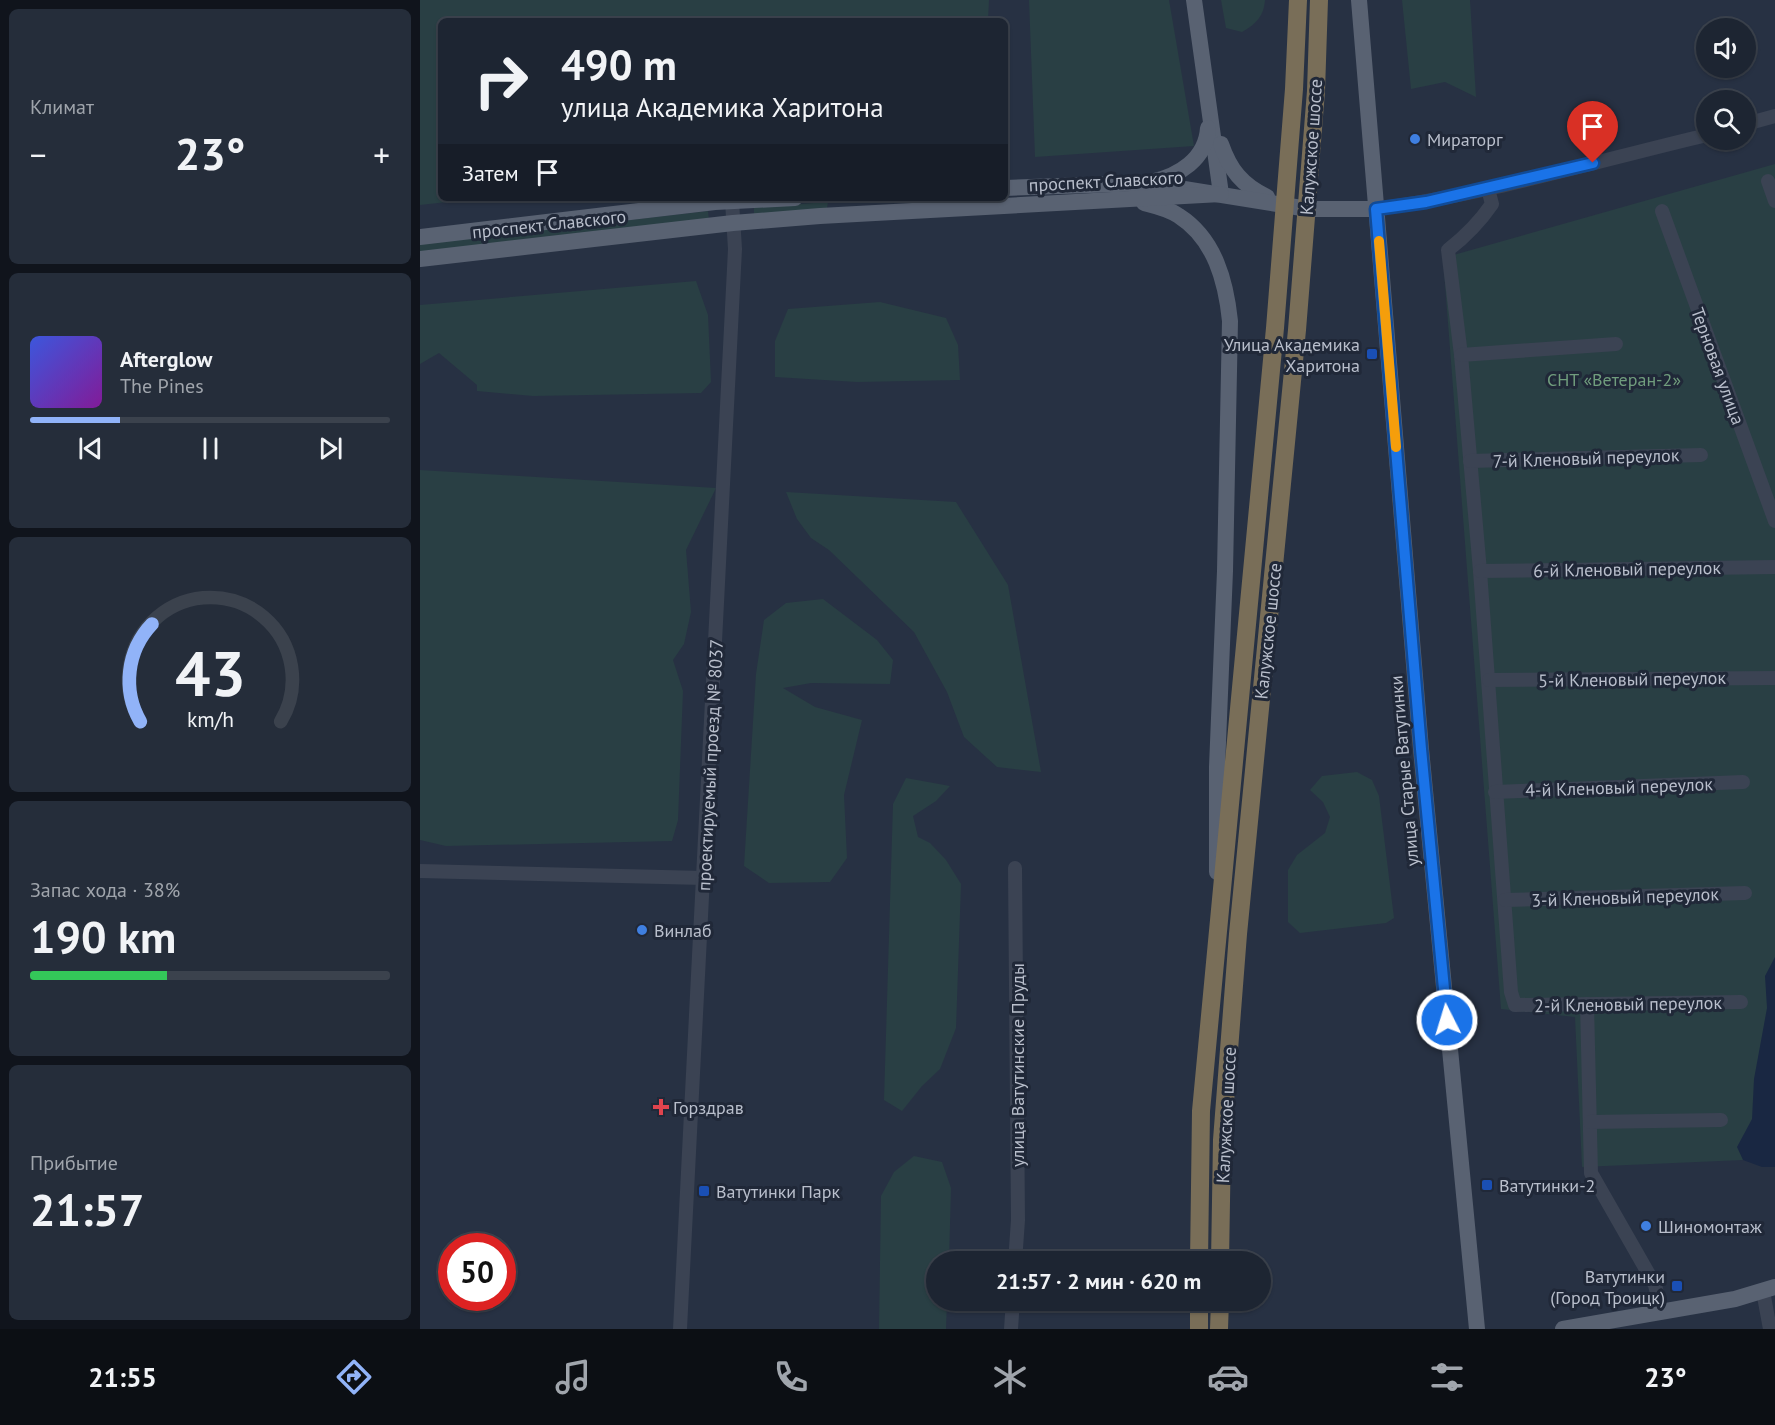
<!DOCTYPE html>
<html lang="ru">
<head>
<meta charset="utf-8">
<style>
  :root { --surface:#1d2532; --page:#252d3a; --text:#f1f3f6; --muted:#a0a5ac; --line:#3b424d; --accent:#91b3f8 }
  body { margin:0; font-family:"PT Sans",sans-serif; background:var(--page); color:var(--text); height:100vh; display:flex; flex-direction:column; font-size:22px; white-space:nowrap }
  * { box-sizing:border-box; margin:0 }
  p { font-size:20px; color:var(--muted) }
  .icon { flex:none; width:33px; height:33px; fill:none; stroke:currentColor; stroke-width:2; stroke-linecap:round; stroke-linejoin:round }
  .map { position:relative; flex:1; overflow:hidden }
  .details { display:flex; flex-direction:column; gap:9px; padding:9px; background:#10141c; width:420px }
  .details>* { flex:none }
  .hud { position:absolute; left:18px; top:18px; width:570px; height:183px; border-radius:9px; box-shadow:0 2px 4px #0004,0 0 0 2px var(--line); background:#1d2532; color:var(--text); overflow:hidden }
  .controls { position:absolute; left:1276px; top:18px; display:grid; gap:12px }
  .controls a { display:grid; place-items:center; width:60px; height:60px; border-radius:50%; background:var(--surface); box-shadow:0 2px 4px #0004,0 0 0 2px var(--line); font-size:30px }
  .speed { position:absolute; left:18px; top:1233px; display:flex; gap:12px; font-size:30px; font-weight:700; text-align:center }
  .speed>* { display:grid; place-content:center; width:78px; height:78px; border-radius:50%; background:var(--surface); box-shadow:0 2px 4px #0004,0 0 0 2px var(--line); line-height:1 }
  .speed .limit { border:9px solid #d22; background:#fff; color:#111 }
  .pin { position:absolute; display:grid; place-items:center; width:51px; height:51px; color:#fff; margin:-62px -26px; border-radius:50% 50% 50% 0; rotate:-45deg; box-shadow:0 0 6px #0007 }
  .pin .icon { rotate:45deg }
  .me { position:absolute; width:66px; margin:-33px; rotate:355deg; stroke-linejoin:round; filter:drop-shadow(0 0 4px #0008) }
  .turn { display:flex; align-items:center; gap:21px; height:126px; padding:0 24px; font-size:27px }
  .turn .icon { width:78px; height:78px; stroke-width:2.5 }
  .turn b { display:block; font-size:42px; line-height:51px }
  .then { display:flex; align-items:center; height:57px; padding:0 24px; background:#0003; gap:12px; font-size:22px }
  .big { font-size:45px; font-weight:800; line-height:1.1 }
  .details .tile { flex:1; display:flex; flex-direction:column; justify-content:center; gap:9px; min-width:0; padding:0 21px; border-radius:9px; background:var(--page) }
  .details .dial { align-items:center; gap:0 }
  .dial svg { height:156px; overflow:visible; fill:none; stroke:var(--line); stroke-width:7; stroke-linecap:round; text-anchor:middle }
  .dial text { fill:var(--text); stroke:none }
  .song { display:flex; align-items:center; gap:18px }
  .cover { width:72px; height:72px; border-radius:9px; background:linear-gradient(135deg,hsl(230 70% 55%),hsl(290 70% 35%)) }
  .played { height:6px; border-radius:3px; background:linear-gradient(90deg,var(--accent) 25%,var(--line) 25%) }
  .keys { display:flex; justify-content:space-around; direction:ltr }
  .heat { display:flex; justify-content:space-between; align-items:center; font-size:33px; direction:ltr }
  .charge { height:9px; border-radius:4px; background:linear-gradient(90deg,#34c759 38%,var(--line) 0) }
  .trip { position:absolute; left:506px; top:1251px; width:345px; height:60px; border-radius:30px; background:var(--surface); box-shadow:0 2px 4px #0004,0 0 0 2px var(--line); font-weight:800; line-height:60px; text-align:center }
  .tabs { display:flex; height:96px; justify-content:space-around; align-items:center; background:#0c0f14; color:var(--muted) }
  .tabs .icon { width:42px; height:42px }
  .tabs .on { color:var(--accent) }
  .tabs b { font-size:27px; color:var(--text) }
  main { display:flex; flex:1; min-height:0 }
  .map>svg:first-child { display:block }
  .green { fill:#293f44 }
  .water { fill:#192742 }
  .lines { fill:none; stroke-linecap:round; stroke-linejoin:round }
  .minor { stroke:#3b4353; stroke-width:14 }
  .major { stroke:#596272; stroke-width:16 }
  .highway { stroke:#796e58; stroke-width:18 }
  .route-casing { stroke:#114b97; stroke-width:15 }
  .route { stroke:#1a73e8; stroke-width:10 }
  .slow { stroke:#f59e0b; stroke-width:10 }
  .shop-dot { fill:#3f7fe0; stroke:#202838; stroke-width:2 }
  .transit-dot { fill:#1a4fb4; stroke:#202838; stroke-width:2 }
  .health-dot { fill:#e0444e; stroke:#202838; stroke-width:2 }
  .labels { text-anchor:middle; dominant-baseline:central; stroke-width:6; stroke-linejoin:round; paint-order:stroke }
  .poi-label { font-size:18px; fill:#b9bfcc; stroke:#202838; text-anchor:start }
  .street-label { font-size:18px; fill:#b9bfcc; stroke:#202838 }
  .park-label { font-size:18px; fill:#709d7d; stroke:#202838 }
</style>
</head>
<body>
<main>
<section class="details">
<div class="tile"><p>Климат</p>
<div class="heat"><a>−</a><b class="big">23°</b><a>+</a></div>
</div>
<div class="tile">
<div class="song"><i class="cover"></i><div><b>Afterglow</b><p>The Pines</p></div></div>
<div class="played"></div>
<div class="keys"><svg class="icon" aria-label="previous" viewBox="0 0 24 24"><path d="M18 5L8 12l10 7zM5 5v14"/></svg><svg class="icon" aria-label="pause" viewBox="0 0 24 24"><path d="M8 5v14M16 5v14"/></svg><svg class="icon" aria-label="next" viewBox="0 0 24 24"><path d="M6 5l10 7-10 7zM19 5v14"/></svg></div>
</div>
<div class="tile dial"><svg viewBox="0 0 100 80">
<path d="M14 69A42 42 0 1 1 86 69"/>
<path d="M14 69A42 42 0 0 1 20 19" stroke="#91b3f8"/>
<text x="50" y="56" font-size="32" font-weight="700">43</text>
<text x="50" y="72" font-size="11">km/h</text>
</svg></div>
<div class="tile"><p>Запас хода · 38%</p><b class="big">190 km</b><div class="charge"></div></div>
<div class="tile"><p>Прибытие</p><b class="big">21:57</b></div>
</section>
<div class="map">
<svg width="1355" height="1329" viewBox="0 0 1355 1329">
  <rect width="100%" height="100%" fill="#273143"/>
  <g class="green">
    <polygon points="0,0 569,0 568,21 21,21 21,198 63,198 0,205"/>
    <polygon points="609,0 749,0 774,146 615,157"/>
    <path d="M801 0H845C844 16 836 24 822 32L806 28Z"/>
    <polygon points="982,0 1050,0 1056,97 1025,82 991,89"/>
    <polygon points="1355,164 1355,1160 1323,1160 1162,1167 1155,1017 1081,1009 1023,258"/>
    <polygon points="408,202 407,208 334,215 334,207"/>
    <polygon points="288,211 289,220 0,253 0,244 17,242"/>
    <polygon points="276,281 288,315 291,382 281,393 113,396 57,391 57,385 19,353 0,364 0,305"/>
    <polygon points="460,302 526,318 538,345 540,380 437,382 355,377 355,341 368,309"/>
    <polygon points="0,470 296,488 266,550 271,612 264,644 253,660 263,691 258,820 252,841 26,846 0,840"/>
    <polygon points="366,492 536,502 588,585 621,772 577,767 544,737 527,692 494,632 409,550 391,538 377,519"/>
    <polygon points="403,599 457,640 473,660 470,684 391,683 363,688 395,707 442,720 424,795 427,858 410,882 349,883 324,866 336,674 344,620 366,603"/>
    <polygon points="937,772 952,780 959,796 974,918 966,923 880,933 868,922 868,870 877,855 905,833 910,817 903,802 890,790 902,776"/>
    <polygon points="486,778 530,786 516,801 493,816 498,837 510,843 526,860 541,884 536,1028 520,1069 502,1086 482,1111 464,1100 473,804"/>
    <polygon points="494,1156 522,1162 531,1188 529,1261 516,1262 516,1300 527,1301 526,1329 459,1329 461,1196 474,1172"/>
  </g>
  <polygon class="water" points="1355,957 1355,1167 1342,1167 1323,1160 1317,1147 1332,1119 1334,1079 1347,1008 1345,976"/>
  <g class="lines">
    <g class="minor">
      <polyline points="1326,124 1355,116"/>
      <polyline points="1348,181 1355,201"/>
      <path d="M1068 189 1072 204C1059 223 1046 236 1028 250L1041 355 1060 571 1091 992 1095 1005 1321 1002"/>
      <path d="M956 209C1068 194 1177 161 1287 135"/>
      <polyline points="1242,211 1355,521"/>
      <polyline points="1041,355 1196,344"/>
      <polyline points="1050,461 1281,455"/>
      <polyline points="1060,571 1355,567"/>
      <polyline points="1069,680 1355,678"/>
      <polyline points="1075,792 1323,782"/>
      <polyline points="0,871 284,878"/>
      <polyline points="1085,900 1325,893"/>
      <polyline points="1167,1004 1171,1173 1235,1285 1241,1310"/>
      <polyline points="1170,1122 1301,1120"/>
      <polyline points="595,1262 598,1220 595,868"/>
      <polyline points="1343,1291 1350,1329"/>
      <polyline points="260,1329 315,249 312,201"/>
      <polyline points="591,1329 593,1300"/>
    </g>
    <g class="major">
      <polyline points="774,0 801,194"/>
      <polyline points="939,0 1001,749 1057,1329"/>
      <path d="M801 144C810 170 822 185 847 197"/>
      <path d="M731 182C759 176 786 159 788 128"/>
      <polyline points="585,188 727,183 888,209 956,209"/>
      <path d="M724 203C736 206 749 209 759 216 795 239 806 282 810 321L805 571 797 767V872"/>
      <polyline points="0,237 295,202 375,198"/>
      <polyline points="0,259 313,223 400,216 801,194"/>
      <polyline points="1143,1329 1315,1299 1355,1287"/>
    </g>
    <g class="highway">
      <polyline points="779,1262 781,1111 855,328 874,89 878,0"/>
      <polyline points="800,1262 802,1140 818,934 877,330 896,91 899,0"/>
      <polyline points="779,1300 779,1329"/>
      <polyline points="799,1329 800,1300"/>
    </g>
  </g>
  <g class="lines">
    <g class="route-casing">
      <polyline id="route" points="1027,1020 1001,749 956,209 1006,202 1173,163"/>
    </g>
    <use href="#route" class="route"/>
    <polyline class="slow" points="959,241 976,447"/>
  </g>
  <g class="shop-dot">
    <circle cx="995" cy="139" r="6"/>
    <circle cx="222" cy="930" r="6"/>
    <circle cx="1226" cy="1226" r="6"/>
  </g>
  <g class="transit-dot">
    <rect x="946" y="348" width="12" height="12" rx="3"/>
    <rect x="1061" y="1179" width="12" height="12" rx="3"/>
    <rect x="278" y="1185" width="12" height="12" rx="3"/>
    <rect x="1251" y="1280" width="12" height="12" rx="3"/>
  </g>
  <path class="health-dot" d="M238 1098h6v6h6v6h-6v6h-6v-6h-6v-6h6z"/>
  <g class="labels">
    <g class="poi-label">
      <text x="1007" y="139">Мираторг</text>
      <text x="940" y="344" text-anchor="end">Улица Академика<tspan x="940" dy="21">Харитона</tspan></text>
      <text x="234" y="930">Винлаб</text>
      <text x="253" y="1107">Горздрав</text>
      <text x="1079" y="1185">Ватутинки-2</text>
      <text x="296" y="1191">Ватутинки Парк</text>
      <text x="1238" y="1226">Шиномонтаж</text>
      <text x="1245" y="1276" text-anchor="end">Ватутинки<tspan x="1245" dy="21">(Город Троицк)</tspan></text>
    </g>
    <g class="street-label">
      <text transform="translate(891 147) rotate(-86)">Калужское шоссе</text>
      <text transform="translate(686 181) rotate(-3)">проспект Славского</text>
      <text transform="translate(129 224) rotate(-6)">проспект Славского</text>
      <text transform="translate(1298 366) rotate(70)">Терновая улица</text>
      <text transform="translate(1166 458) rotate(-2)">7-й Кленовый переулок</text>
      <text transform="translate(1207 569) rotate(-1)">6-й Кленовый переулок</text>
      <text transform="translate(848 631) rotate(-84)">Калужское шоссе</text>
      <text transform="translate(1212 679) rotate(-1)">5-й Кленовый переулок</text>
      <text transform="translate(290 765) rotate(-87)">проектируемый проезд № 8037</text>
      <text transform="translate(984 771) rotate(-95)">улица Старые Ватутинки</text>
      <text transform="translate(1199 787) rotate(-2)">4-й Кленовый переулок</text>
      <text transform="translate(1205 897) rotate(-2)">3-й Кленовый переулок</text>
      <text transform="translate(1208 1004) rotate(-1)">2-й Кленовый переулок</text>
      <text transform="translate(597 1065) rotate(-90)">улица Ватутинские Пруды</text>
      <text transform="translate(806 1115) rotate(-87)">Калужское шоссе</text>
    </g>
    <g class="park-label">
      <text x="1194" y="379">СНТ «Ветеран-2»</text>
    </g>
  </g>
</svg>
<div class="controls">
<a><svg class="icon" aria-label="sound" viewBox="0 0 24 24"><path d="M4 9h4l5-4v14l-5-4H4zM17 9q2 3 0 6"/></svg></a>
<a><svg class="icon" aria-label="search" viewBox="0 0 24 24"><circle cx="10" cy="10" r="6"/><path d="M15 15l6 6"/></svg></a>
</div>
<div class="speed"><div class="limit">50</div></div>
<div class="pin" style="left:1173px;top:163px;background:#d93025"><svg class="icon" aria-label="arrive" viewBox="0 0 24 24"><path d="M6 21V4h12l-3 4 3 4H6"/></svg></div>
<svg class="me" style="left:1027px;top:1020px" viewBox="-20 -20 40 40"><circle r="17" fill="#1a73e8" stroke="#fff" stroke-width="3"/><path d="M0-11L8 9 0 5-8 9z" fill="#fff"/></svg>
<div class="trip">21:57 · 2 мин · 620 m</div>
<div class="hud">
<div class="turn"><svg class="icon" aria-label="right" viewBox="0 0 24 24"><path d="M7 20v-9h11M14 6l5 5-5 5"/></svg><div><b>490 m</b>улица Академика Харитона</div></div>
<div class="then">Затем<svg class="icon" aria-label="arrive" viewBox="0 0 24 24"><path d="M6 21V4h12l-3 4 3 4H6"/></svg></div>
</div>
</div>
</main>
<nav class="tabs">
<b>21:55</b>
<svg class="icon on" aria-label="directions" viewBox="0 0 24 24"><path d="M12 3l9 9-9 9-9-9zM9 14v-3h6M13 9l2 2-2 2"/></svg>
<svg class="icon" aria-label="music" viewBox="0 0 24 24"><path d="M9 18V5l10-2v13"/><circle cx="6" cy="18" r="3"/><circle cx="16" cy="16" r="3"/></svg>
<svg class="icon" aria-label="phone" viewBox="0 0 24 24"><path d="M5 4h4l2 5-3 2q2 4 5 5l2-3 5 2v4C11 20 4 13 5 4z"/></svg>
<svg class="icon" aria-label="climate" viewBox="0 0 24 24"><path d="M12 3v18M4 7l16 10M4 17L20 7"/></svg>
<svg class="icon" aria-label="car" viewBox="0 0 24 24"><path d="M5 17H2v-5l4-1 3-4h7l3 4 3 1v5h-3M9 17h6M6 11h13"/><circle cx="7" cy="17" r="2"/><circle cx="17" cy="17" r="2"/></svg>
<svg class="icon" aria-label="filters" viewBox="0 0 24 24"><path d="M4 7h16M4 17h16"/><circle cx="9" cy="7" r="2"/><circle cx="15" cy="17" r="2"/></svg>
<b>23°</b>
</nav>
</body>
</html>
